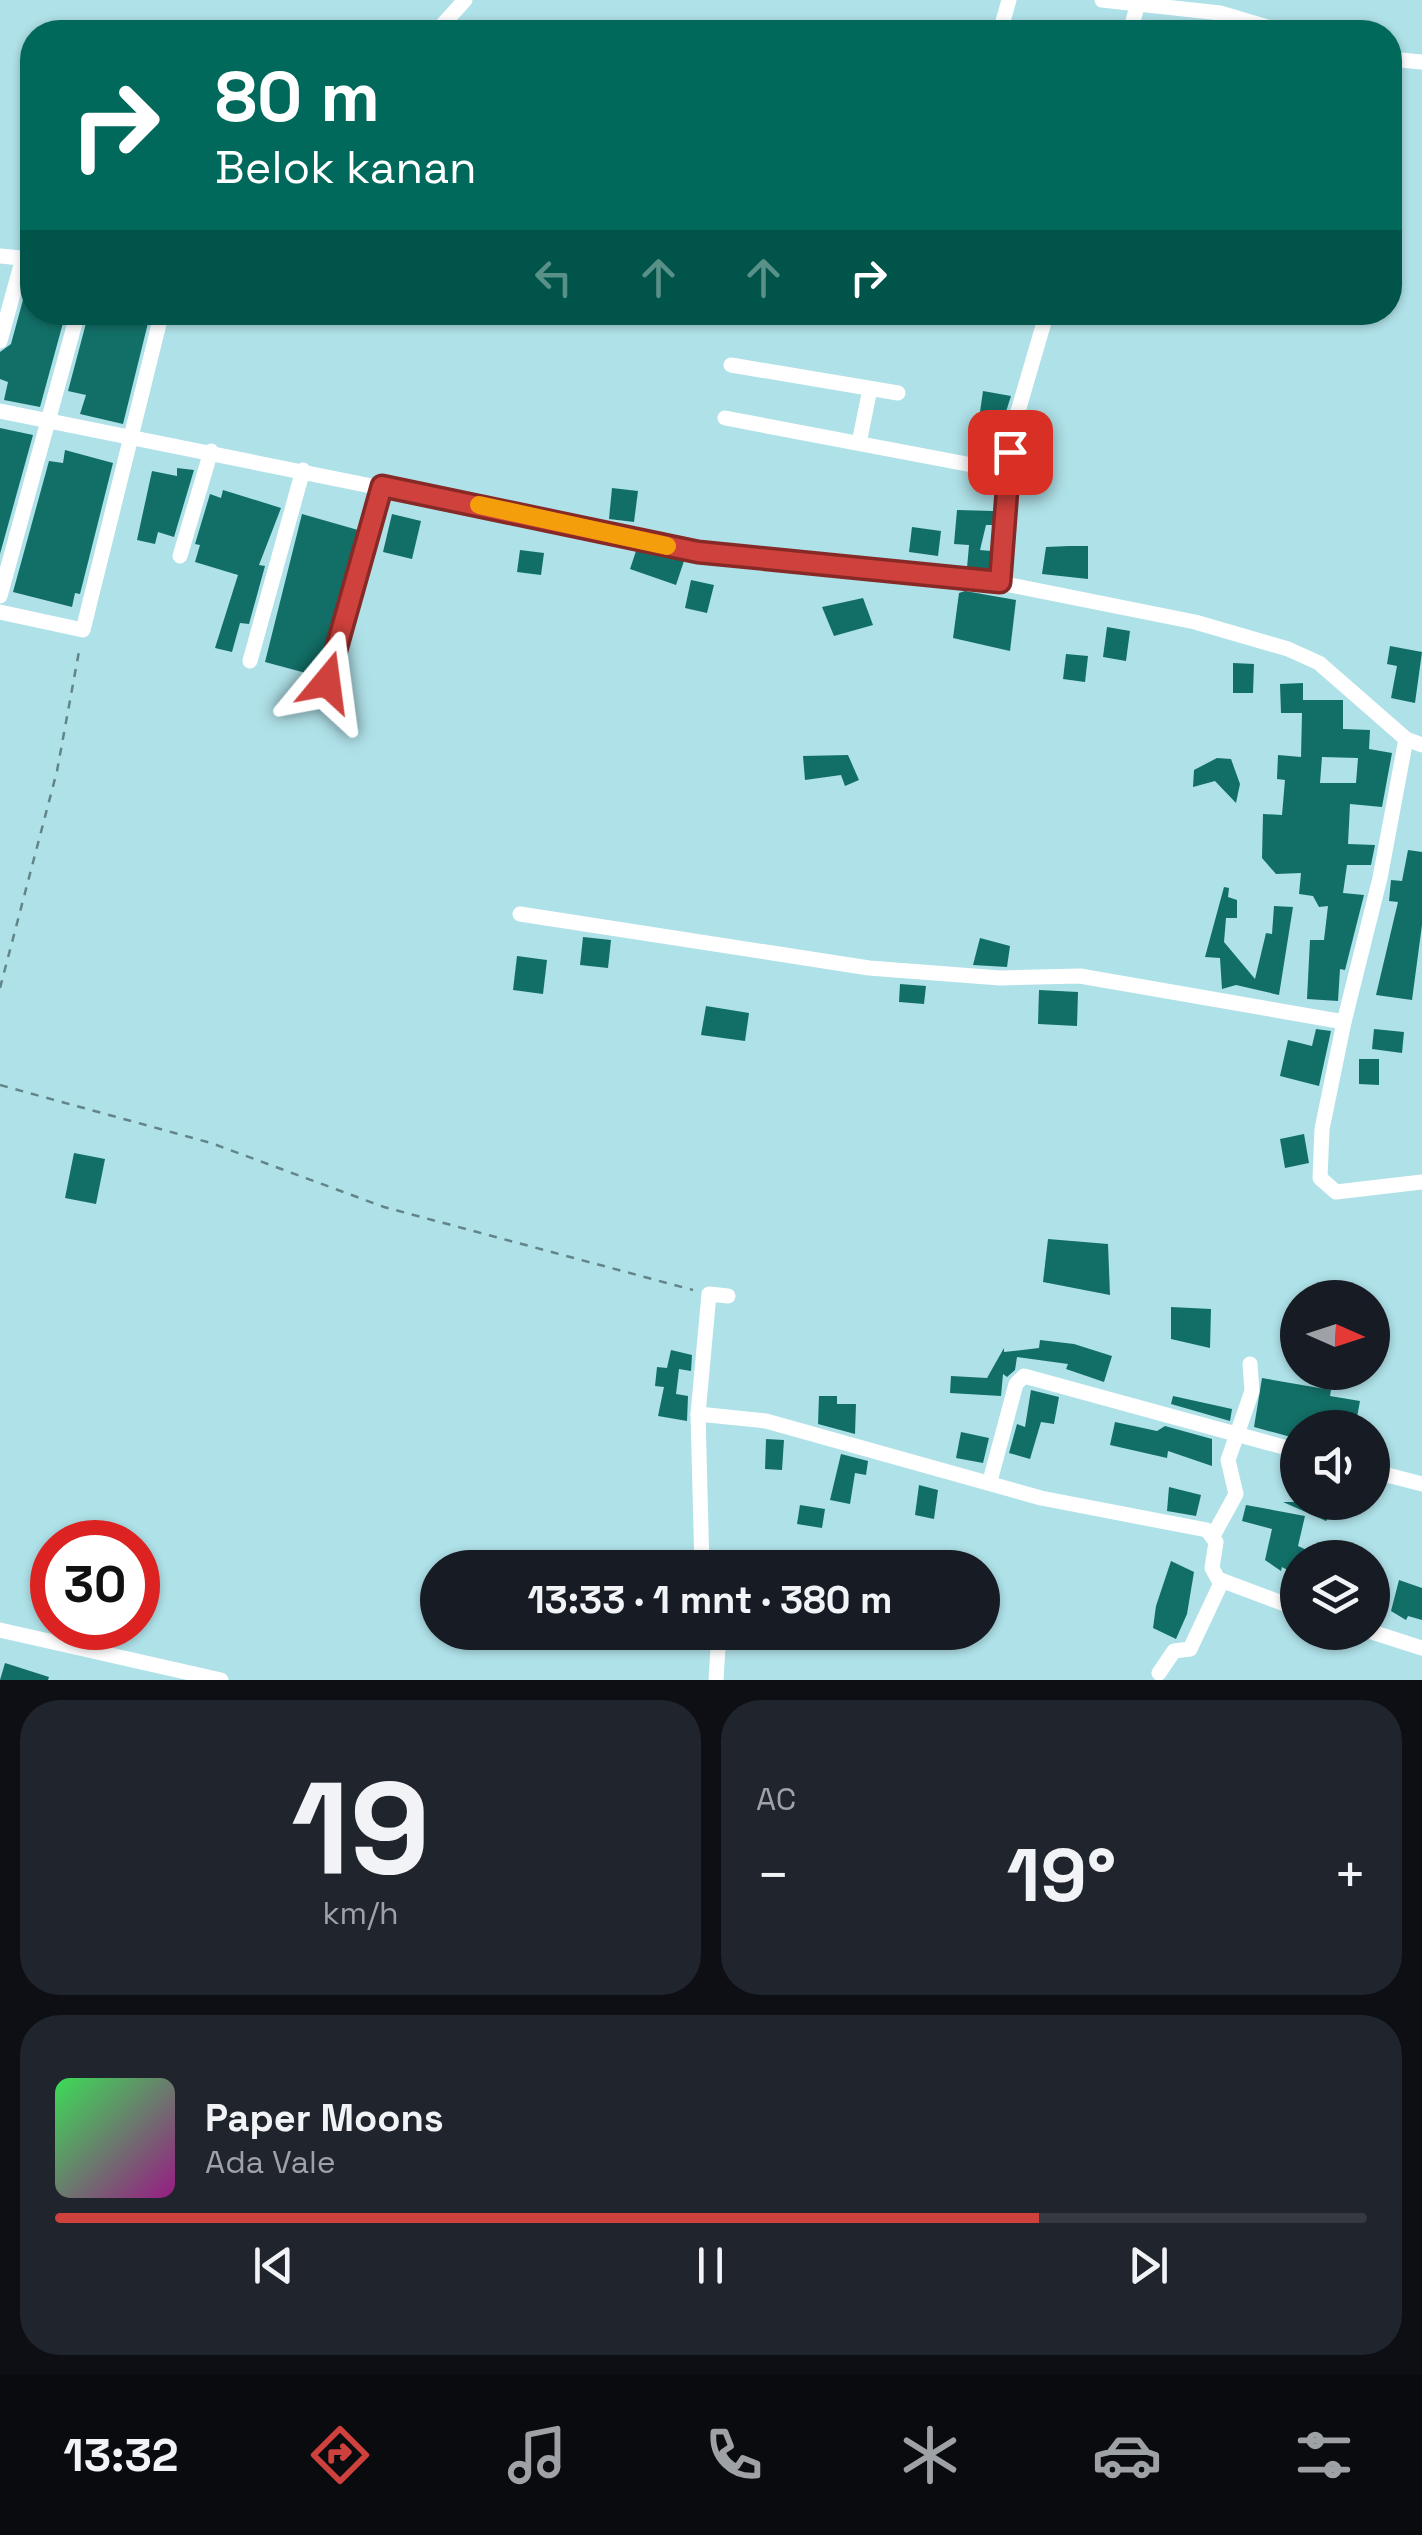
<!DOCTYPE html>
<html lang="id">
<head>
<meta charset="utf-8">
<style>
  :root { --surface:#171b24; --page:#20242c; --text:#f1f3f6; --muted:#9ea1a6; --line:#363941; --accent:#cf413c }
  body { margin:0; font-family:"Space Grotesk",sans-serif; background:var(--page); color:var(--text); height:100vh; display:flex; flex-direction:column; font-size:38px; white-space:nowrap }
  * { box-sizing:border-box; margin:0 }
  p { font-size:32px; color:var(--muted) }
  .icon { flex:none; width:55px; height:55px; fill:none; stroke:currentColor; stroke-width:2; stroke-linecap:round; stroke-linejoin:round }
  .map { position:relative; height:1680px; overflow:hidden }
  .drawer { display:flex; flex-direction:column; gap:20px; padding:20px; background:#0d0f14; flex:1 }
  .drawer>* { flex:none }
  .top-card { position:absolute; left:20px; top:20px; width:1382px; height:305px; border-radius:40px; box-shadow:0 2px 8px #0004; background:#00695c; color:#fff; overflow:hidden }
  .needle { width:65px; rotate:93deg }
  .tools { position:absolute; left:1280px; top:1280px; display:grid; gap:20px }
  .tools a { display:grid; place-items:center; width:110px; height:110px; border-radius:50%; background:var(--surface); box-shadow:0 2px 8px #0004; font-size:50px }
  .speed { position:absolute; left:30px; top:1520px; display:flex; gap:20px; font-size:50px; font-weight:700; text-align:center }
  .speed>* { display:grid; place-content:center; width:130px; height:130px; border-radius:50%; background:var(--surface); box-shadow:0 2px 8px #0004; line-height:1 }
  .speed .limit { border:15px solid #d22; background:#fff; color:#111 }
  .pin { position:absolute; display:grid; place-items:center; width:85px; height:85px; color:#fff; margin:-42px; border-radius:20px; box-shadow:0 5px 15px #0006 }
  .me { position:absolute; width:110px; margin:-55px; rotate:16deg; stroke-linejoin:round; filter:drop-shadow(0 0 8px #0008) }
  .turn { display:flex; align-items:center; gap:35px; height:210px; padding:0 30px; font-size:45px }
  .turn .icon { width:130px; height:130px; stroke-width:2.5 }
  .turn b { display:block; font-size:70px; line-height:85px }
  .lanes { display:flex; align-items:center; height:95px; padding:0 30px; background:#0003; justify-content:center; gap:50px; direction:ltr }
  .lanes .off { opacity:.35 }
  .big { font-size:75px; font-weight:600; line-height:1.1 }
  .drawer .card { flex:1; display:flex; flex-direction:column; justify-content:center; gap:15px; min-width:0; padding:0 35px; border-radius:40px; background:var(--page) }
  .drawer .dial { align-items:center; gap:0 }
  .dial b { font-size:130px; line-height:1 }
  .song { display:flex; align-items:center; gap:30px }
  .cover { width:120px; height:120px; border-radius:15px; background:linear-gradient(135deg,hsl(130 70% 55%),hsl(310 70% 35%)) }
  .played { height:10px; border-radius:5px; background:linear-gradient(90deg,var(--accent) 75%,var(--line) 75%) }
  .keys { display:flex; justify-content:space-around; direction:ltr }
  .heat { display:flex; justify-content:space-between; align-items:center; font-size:55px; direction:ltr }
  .drawer .tiles { flex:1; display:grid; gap:20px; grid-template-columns:1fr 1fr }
  .card:last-child { grid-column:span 2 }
  .trip { position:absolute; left:420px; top:1550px; width:580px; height:100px; border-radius:50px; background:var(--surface); box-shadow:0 2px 8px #0004; font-weight:600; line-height:100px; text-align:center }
  .dock { display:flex; height:160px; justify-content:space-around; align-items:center; background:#090b0e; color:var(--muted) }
  .dock .icon { width:70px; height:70px }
  .dock .active { color:var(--accent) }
  .dock b { font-size:45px; color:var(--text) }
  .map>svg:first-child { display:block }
  .building { fill:#126f67; fill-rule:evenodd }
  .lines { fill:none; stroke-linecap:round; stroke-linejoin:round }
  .path { stroke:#618589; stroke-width:2.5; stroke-dasharray:8 8; stroke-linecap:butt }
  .street { stroke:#fff; stroke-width:15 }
  .route-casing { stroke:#872a27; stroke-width:25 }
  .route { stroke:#cf413c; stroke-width:18 }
  .slow { stroke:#f59e0b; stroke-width:18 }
</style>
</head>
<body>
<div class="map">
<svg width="1422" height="1680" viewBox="0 0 1422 1680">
  <rect width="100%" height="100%" fill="#afe1e8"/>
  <g class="building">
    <polygon points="24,296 32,298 32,312 66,312 40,407 4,400 8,382 0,379 0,352 11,344"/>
    <polygon points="89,312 150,315 123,424 80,414 86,395 68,391"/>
    <polygon points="983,391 1011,396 1003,421 980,412"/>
    <polygon points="0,428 33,435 0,554"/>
    <polygon points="65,450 113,463 80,594 75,593 72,607 13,592 49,461 63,463"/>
    <polygon points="177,468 194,470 174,537 158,532 155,544 137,540 152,471 177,476"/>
    <polygon points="612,488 638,491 634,522 609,519"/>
    <polygon points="223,490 281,508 259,565 265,566 249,624 240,623 232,652 215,648 238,575 195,562 200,545 195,544 210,494 221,498"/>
    <polygon points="957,510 994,511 993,525 986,525 980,550 991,551 990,571 967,568 969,545 954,544"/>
    <polygon points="302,514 358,530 317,676 265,662"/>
    <polygon points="392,514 421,521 412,559 383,552"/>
    <polygon points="912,527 941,531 938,556 909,552"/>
    <polygon points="1069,546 1088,546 1088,579 1042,574 1046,547"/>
    <polygon points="520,550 544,553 541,575 517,572"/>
    <polygon points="636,551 684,561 676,585 630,569"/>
    <polygon points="691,580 714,585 707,613 685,608"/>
    <polygon points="965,591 1016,600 1010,651 953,638 959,593"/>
    <polygon points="863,598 873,625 834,636 822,607"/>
    <polygon points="1107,627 1130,631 1126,661 1103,657"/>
    <polygon points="1390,646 1422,652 1415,703 1391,698 1397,666 1387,664"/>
    <polygon points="1066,654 1088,656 1085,682 1063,679"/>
    <polygon points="1233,663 1254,664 1253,693 1233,693"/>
    <path d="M1303 683V700H1343V729L1370 730 1369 749 1392 753 1382 807 1350 804 1348 844 1375 845 1371 865H1347L1343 893 1364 895 1345 970 1340 969 1338 1001 1307 999 1310 940H1324L1328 906 1319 907 1313 896 1299 894 1301 873 1276 874 1262 858 1263 814 1282 815 1285 780 1277 779 1278 755 1301 757 1302 713H1281L1280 684ZM1322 757 1358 758 1356 783H1320Z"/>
    <polygon points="848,755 859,780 845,786 841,775 805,780 803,756"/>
    <polygon points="1217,758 1231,759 1240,784 1236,803 1215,781 1193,787 1194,770"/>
    <polygon points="1408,850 1422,852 1422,925 1412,1000 1376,995 1398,902 1389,901 1391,880 1402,881"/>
    <polygon points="1224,887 1229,888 1228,897 1237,900 1237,918 1226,918 1224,942 1255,979 1266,933 1272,934 1274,906 1293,907 1279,995 1236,985 1222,989 1220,958 1205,957"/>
    <polygon points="583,937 611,940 608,968 580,965"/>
    <polygon points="980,938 1010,946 1007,967 973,965"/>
    <polygon points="517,956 547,960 543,994 513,990"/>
    <polygon points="900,984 926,986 924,1004 899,1002"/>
    <polygon points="1039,990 1078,992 1077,1026 1038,1024"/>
    <polygon points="706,1006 749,1013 745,1041 701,1035"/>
    <polygon points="1316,1029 1331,1031 1319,1086 1280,1076 1288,1040 1312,1046"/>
    <polygon points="1374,1029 1404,1032 1402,1053 1372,1049"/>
    <polygon points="1359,1059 1379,1059 1379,1085 1359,1084"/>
    <polygon points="1304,1134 1309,1163 1285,1168 1280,1139"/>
    <polygon points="74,1153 105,1159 96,1204 65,1198"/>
    <polygon points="1048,1239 1108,1244 1110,1295 1043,1282"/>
    <polygon points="1171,1307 1211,1309 1210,1348 1171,1339"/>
    <polygon points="1040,1340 1074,1344 1112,1356 1104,1382 1066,1369 1068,1364 1017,1357 1015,1370 1007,1377 1003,1374 1001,1396 950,1393 951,1376 987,1378 1004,1348 1004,1352 1039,1348"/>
    <polygon points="671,1350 692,1355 691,1371 679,1369 676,1394 688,1396 687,1421 658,1416 664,1387 655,1386 657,1367 667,1368"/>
    <polygon points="1262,1378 1331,1390 1330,1396 1360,1401 1355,1428 1298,1428 1298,1439 1254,1427"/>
    <polygon points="1031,1390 1059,1397 1054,1424 1041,1422 1030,1459 1009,1453 1017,1424 1025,1427"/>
    <polygon points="819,1396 837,1396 837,1404 856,1404 855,1434 818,1424"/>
    <polygon points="1173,1396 1232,1409 1230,1421 1171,1404"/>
    <polygon points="1115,1422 1157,1431 1165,1426 1212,1439 1212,1466 1168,1451 1167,1458 1110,1445"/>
    <polygon points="961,1432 989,1438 983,1463 956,1458"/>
    <polygon points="766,1439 784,1440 782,1470 765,1469"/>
    <polygon points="841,1454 868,1461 866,1475 855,1473 850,1504 830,1500"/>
    <polygon points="919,1485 938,1490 934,1519 915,1515"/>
    <polygon points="1169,1487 1201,1495 1196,1516 1167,1511"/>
    <polygon points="1283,1502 1341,1502 1326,1521"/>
    <polygon points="800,1505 825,1509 822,1528 797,1524"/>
    <polygon points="1246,1505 1305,1516 1298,1546 1324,1558 1298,1558 1298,1576 1282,1567 1281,1571 1265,1560 1272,1529 1242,1521"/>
    <polygon points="1171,1561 1194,1572 1187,1614 1176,1639 1153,1628 1156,1606"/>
    <polygon points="1399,1580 1422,1588 1422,1620 1408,1616 1406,1620 1391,1611"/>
    <polygon points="5,1663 49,1677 48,1680 0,1680"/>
  </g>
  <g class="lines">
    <g class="path">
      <polyline points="0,988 57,771 80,646"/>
      <polyline points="0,1085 211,1143 384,1207 693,1290"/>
    </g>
    <g class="street">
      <polyline points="1102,0 1220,13 1284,32"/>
      <polyline points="436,32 465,0"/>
      <polyline points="1000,32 1009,0"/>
      <polyline points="1130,32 1138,3"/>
      <polyline points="1390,59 1422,62"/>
      <polyline points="0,256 31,259"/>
      <polyline points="0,341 23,258"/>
      <polyline points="731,365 898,393"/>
      <polyline points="0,411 698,552 1000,583 1195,622 1288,649 1319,663 1406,739 1422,745"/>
      <polyline points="725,418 1009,472"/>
      <polyline points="859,443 870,389"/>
      <polyline points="180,556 211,451"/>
      <polyline points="1000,583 1012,432 1047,312"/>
      <polyline points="0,596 78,312"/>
      <polyline points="0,612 83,630 162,312"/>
      <polyline points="250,661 303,470"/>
      <polyline points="327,682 382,485"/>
      <polyline points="520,914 869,968 1000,978 1080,976 1344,1022 1380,878 1406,739"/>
      <polyline points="1344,1022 1322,1129 1320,1178 1336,1192 1422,1182"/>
      <polyline points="698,1414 766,1421 1041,1498 1207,1530 1216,1542 1212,1568 1218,1579 1298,1609"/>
      <polyline points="1372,1471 1422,1484"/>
      <polyline points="990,1481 1016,1384 1024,1376 1298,1451"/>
      <polyline points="1213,1536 1236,1494 1228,1460 1252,1391 1250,1364"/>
      <polyline points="702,1568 698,1414 709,1294 728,1296"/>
      <polyline points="0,1630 221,1680"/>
      <polyline points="1372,1632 1422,1648"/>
      <polyline points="1159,1673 1174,1651 1190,1649 1222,1581"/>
      <polyline points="716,1680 719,1632"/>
    </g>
  </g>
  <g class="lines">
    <g class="route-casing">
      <polyline id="route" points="327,682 382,486 698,552 1000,582 1010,452"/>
    </g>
    <use href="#route" class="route"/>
    <polyline class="slow" points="479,505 667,546"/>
  </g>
</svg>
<div class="tools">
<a><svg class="needle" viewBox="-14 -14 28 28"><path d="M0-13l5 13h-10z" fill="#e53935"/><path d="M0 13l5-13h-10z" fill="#9ea1a6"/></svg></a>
<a><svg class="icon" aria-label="sound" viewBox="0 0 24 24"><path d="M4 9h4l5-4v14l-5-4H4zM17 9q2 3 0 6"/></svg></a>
<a><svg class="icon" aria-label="layers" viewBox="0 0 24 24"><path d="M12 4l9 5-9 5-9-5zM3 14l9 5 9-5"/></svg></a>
</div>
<div class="speed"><div class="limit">30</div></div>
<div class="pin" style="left:1010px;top:452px;background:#d93025"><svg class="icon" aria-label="arrive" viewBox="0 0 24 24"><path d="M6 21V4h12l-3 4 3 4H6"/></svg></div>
<svg class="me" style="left:327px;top:682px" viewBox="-20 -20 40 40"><path d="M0-17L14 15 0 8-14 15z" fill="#cf413c" stroke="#fff" stroke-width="4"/></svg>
<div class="trip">13:33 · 1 mnt · 380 m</div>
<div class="top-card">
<div class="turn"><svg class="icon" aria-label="right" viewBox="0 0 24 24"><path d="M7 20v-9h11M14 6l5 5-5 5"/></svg><div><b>80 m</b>Belok kanan</div></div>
<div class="lanes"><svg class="icon off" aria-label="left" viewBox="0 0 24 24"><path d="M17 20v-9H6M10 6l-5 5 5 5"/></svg><svg class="icon off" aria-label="ahead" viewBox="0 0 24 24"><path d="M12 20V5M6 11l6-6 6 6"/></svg><svg class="icon off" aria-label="ahead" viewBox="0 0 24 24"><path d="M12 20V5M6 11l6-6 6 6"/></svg><svg class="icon" aria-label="right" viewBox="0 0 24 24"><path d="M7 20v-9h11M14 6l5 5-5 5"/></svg></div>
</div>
</div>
<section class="drawer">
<div class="tiles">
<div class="card dial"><b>19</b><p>km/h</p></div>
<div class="card"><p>AC</p>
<div class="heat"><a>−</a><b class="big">19°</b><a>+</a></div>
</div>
<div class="card">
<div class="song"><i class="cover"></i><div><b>Paper Moons</b><p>Ada Vale</p></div></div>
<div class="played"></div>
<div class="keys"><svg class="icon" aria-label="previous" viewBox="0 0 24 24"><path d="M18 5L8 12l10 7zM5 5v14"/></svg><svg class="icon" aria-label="pause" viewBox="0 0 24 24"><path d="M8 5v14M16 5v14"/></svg><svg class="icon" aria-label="next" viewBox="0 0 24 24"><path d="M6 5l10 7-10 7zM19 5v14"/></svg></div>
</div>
</div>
</section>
<nav class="dock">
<b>13:32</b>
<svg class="icon active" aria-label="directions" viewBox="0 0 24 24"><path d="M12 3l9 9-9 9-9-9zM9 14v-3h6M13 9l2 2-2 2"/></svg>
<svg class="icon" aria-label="music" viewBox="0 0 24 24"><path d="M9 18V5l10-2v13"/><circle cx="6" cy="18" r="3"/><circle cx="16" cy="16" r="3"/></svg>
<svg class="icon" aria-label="phone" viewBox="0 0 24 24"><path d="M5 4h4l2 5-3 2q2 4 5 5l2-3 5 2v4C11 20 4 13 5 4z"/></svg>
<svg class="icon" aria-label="climate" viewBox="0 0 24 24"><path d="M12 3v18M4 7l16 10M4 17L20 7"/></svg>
<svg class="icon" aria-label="car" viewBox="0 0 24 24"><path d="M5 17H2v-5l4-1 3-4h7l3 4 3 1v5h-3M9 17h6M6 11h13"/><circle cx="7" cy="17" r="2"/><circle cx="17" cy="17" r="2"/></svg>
<svg class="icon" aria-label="filters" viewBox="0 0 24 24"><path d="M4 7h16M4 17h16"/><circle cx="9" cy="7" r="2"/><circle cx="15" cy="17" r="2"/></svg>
</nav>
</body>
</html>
